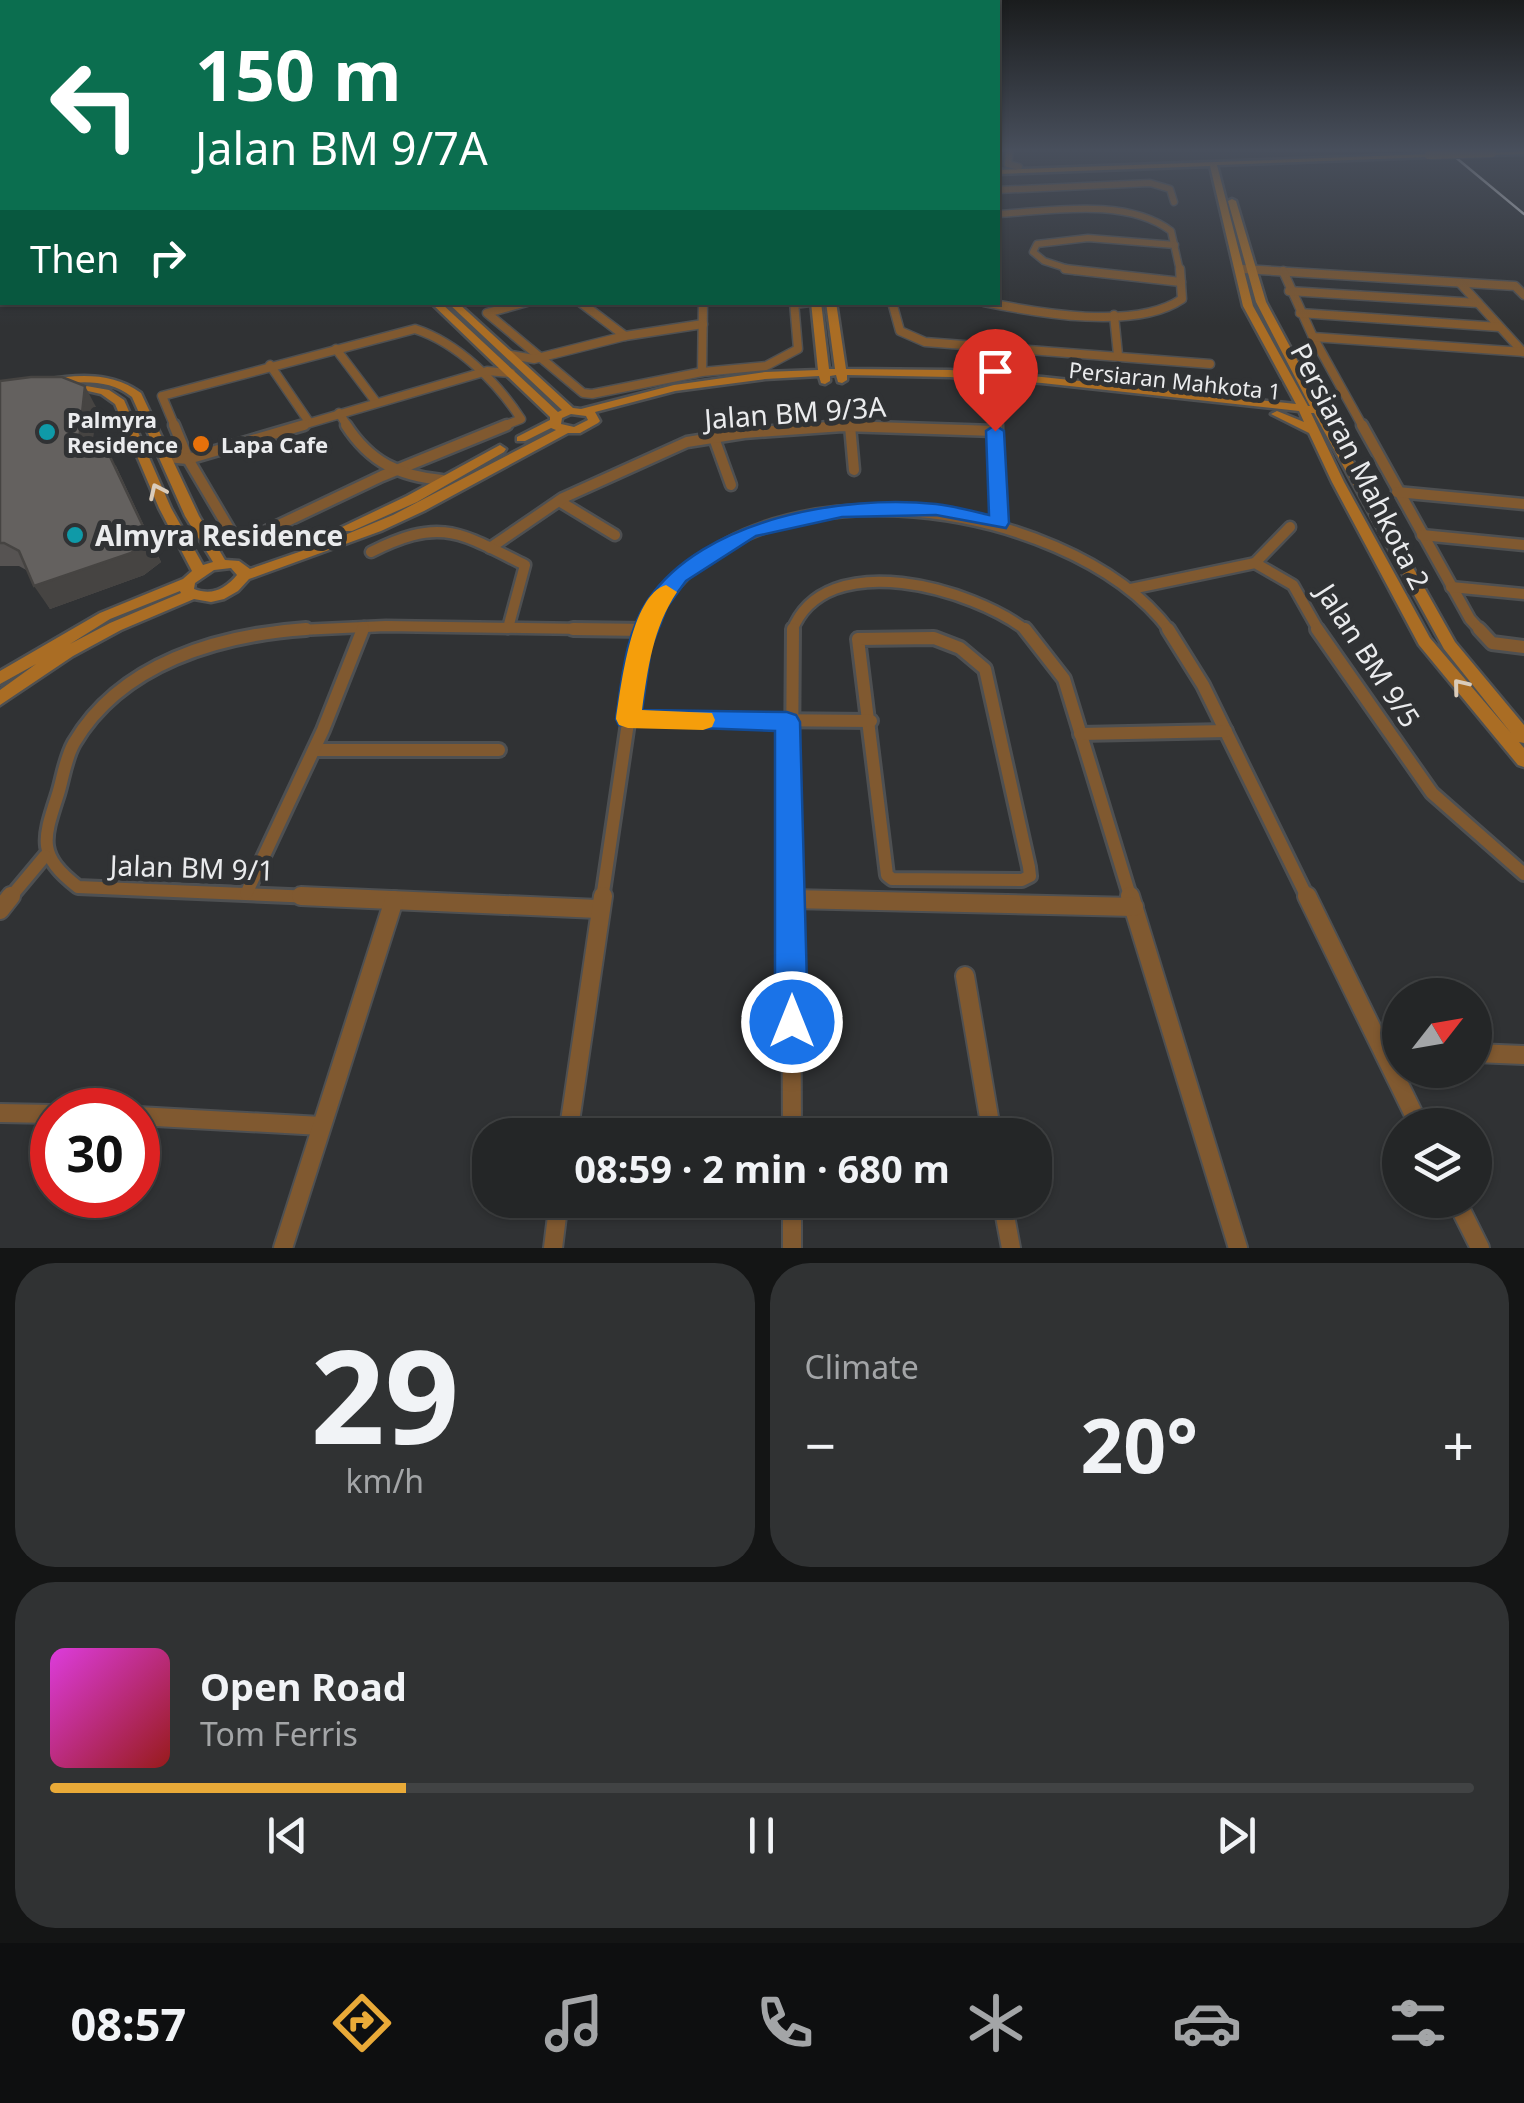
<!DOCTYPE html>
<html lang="en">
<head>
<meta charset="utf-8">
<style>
  :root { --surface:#242627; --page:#303233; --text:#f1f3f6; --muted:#a3a5a7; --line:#414344; --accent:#e9aa38 }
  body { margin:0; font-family:"Noto Sans",sans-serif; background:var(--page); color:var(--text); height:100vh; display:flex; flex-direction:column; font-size:38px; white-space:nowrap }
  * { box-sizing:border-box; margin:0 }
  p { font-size:32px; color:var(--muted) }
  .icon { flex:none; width:55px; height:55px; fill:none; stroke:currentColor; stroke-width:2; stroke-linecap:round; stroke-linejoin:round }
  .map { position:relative; height:1248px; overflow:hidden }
  .sheet { display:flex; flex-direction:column; gap:15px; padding:15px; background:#141515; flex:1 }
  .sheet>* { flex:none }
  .banner { position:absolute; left:0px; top:0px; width:1000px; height:305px; box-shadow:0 2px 8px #0004,0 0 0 2px var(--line); background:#0b6e4f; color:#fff; overflow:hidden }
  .needle { width:65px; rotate:59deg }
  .controls { position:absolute; left:1382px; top:978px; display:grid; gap:20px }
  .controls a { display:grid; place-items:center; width:110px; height:110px; border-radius:50%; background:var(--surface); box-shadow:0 2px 8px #0004,0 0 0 2px var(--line); font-size:50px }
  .speed { position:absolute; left:30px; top:1088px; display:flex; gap:20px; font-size:50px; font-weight:700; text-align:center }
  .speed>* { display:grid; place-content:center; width:130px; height:130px; border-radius:50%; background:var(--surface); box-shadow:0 2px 8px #0004,0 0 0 2px var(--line); line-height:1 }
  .speed .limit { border:15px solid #d22; background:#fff; color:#111 }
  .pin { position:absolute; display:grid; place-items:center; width:85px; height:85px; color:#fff; margin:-102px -42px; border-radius:50% 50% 50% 0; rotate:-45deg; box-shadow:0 0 10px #0007 }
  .pin .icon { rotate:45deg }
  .me { position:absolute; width:110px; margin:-55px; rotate:0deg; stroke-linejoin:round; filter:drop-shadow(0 0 8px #0008) }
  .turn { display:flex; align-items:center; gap:35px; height:210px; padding:0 30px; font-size:45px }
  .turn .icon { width:130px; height:130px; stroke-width:2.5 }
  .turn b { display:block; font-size:70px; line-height:85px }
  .then { display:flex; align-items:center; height:95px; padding:0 30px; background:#0003; gap:20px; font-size:38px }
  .big { font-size:75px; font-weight:700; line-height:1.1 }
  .sheet .widget { flex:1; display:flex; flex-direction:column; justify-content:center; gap:15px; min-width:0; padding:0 35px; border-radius:40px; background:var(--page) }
  .sheet .dial { align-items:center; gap:0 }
  .dial b { font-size:130px; line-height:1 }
  .song { display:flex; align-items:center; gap:30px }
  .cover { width:120px; height:120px; border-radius:15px; background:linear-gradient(135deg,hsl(300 70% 55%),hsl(0 70% 35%)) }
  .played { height:10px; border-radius:5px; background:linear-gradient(90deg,var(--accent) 25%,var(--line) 25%) }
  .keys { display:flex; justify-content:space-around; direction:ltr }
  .heat { display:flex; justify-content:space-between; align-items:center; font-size:55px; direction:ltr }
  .sheet .tiles { flex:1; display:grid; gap:15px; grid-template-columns:1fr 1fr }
  .widget:last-child { grid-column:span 2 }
  .trip { position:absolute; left:472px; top:1118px; width:580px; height:100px; border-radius:40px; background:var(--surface); box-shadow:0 2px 8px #0004,0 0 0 2px var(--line); font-weight:700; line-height:100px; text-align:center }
  .tabs { display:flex; height:160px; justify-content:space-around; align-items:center; background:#0e0f10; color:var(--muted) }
  .tabs .icon { width:70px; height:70px }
  .tabs .current { color:var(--accent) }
  .tabs b { font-size:45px; color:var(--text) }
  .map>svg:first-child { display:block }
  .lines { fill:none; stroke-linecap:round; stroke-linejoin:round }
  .street-far4-casing { stroke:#4e5052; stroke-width:9 }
  .street-far3-casing { stroke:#4e5052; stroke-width:11 }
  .street-far2-casing { stroke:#4e5052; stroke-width:15 }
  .street-far1-casing { stroke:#4e5052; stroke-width:18 }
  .street-casing { stroke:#4e5052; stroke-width:22 }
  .secondary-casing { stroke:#4e5052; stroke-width:5 }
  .street-far4 { stroke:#805930; stroke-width:6 }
  .street-far3 { stroke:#805930; stroke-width:8 }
  .street-far2 { stroke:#805930; stroke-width:10 }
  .street-far1 { stroke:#805930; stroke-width:12 }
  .street { stroke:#805930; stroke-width:18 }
  .secondary { fill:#aa6d24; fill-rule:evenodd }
  .rail { stroke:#d2d3d5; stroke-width:2.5 }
  .secondary-bridge-casing { stroke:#4e5052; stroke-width:10; stroke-linecap:butt }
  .secondary-bridge { stroke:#aa6d24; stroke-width:8 }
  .wall { fill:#565352 }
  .shaded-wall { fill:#464442 }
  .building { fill:#64615f; stroke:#464442; stroke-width:2.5 }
  .oneway { stroke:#daccbb }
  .route { fill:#1a73e8; stroke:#114b97; stroke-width:2.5 }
  .slow { fill:#f59e0b }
  .culture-dot { fill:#0f9aa8; stroke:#303234; stroke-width:4 }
  .food-dot { fill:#e8710a; stroke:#303234; stroke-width:4 }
  .labels { text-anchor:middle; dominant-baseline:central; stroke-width:10; stroke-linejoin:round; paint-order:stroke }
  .far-street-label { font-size:22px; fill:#eaebed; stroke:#303234 }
  .far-poi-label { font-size:22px; font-weight:bold; fill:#eaebed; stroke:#303234; text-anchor:start }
  .street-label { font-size:28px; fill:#eaebed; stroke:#303234 }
  .poi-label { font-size:28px; font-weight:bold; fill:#eaebed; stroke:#303234; text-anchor:start }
</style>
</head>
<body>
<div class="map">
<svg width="1524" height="1248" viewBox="0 0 1524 1248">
  <rect width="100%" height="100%" fill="#303234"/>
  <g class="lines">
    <g class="street-far4-casing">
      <g id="street-far4">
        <polyline points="1010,151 1008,164 1019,167"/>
        <polyline points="998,190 1150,183 1170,189 1174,202"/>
        <path d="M998 214C1051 211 1126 197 1171 231L1180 271"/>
        <polyline points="1243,269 1280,271"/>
        <polyline points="1075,271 1044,261 1033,252 1037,244 1088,238 1175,245"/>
      </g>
    </g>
    <g class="street-far3-casing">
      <g id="street-far3">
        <polyline points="1065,269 1181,282"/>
        <polyline points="1243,269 1515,286 1524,295"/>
        <polyline points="1283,271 1313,337 1363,427"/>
        <polyline points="1460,283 1523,352"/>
        <polyline points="1289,291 1478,303"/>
        <polyline points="527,302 487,313 583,393 592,394 702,372 766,366 798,349 794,302"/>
        <polyline points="580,302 625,336"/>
        <polyline points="892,302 900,331 925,342 1210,364"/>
        <path d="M984 302C1038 313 1135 331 1182 299L1180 269"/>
        <polyline points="794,304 810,302"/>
        <polyline points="1300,313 1499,327"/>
        <polyline points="1114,315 1118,355"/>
        <polyline points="1313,337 1524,352"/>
        <polyline points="336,349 376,402"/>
        <polyline points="511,355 534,359 625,336 703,324"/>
        <polyline points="270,365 309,422"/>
        <polyline points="702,372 703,302"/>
        <polyline points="997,403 997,427"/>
        <polyline points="339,413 348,427"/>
        <path d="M175 427 162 396 415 329C458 343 497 382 521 419L501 427"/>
        <polyline points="296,427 487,371 511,373"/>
        <polyline points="825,427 881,427"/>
      </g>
    </g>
    <g class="street-far2-casing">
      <g id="street-far2">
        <polyline points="174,425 188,459 234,537 260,534 382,476 507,425"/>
        <path d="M346 425C370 462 399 476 442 480"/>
        <polyline points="997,425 999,523"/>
        <polyline points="1362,425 1470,619 1481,631"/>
        <polyline points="850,426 854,470"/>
        <polyline points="714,438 731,485"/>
        <polyline points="167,457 188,459 304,425"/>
        <polyline points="1397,492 1524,504"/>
        <polyline points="559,501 615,535"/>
        <polyline points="1422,535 1524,545"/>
        <polyline points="490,548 563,498 687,442 744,433 843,426 995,431"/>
        <path d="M371 552C441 517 459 532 525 565L508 628"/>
        <polyline points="1255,563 1290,527"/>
        <polyline points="1451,587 1524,594"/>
        <polyline points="1131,589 1255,563 1293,585 1319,631"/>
        <polyline points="278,631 386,626 647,630"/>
        <polyline points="362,631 364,627"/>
        <path d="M646 631C723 449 1067 492 1170 631"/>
        <path d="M792 631C825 545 974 589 1027 631"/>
      </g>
    </g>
    <g class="street-far1-casing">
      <g id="street-far1">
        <path d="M306 629C219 635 121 663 74 743 65 759 63 778 58 794 43 840 37 855 78 887L360 899"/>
        <polyline points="573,629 647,630"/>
        <polyline points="1025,629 1064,679 1131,899"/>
        <polyline points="1168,629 1203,685 1308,899"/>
        <polyline points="1317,629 1432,793 1524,874"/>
        <polyline points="1479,629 1492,643 1524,647"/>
        <polygon points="934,638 960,648 985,669 1029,867 1030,876 1022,880 892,879 887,875 858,639"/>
        <polyline points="628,719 871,721"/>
        <polyline points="1080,734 1226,731"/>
        <polyline points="314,750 499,750"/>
        <polyline points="246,894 323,730 363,629"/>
        <polyline points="9,899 45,856"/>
        <polyline points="602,899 639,648 647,629"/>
        <polyline points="791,899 793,629"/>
      </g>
    </g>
    <g class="street-casing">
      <g id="street">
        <polyline points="301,896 598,909"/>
        <polyline points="791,896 792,1135"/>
        <polyline points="1130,896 1238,1248"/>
        <polyline points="1307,896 1419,1125"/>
        <polyline points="792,899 1134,907"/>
        <polyline points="0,910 11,896"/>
        <polyline points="965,976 992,1135"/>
        <polyline points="1475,1053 1524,1055"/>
        <polyline points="0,1113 52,1114"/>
        <polyline points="138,1116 321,1126"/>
        <polyline points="568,1135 603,896"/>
        <polyline points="792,1200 792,1248"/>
        <polyline points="1002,1200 1011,1248"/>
        <polyline points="1456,1200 1480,1248"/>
        <polyline points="283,1248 394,900"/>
        <polyline points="553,1248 559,1200"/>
      </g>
    </g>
    <g class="secondary-casing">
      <g id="secondary">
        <polygon points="1524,151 1524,154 1492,155 1489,153"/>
        <path d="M1431 154 1429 157 1217 165 1253 306 1308 406H1310L1256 302 1228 201 1232 199 1236 201 1266 302 1324 410 1455 642 1524 725V743L1519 742 1524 748V767L1518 765 1419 645 1332 482 1309 433 1271 414 1277 411 1304 422 1299 411 1042 383 950 377 847 375V380L842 383 838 382 836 375 830 376V381L825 384 821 383 819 376 765 379 675 391 595 412 600 421 598 423 580 433H568L424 511 381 531 249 579 238 591 224 599 211 602 194 599 121 630 73 656 0 705V690L36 664 0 684V671L100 613 183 579 192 571 159 508 115 404 101 394 75 388V384L109 390 124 400 171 508 203 565 213 562 185 516 132 397C113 382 92 381 68 383 58 384 52 386 44 382L45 380C78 374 113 372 141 393L199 516 225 560 239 561 250 569 328 542 393 515 556 430 551 428 525 441H517V437L550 420V417L430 302H440L558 412 562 410 447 302H457L573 408 581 409 674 385 765 372 818 370 811 302H821L829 369H835L826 302H836L846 369 950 370 1042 377 1296 404 1243 306 1210 166 998 174V170ZM1311 413H1314L1444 649 1511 733 1430 638 1344 482ZM571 414 586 416 588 420 574 427 561 424 562 418ZM231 568 237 575C225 589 212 596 194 589L195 583 214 570ZM180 591 181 593 110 623 70 644 110 619Z"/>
        <rect x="0" y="268" width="2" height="6"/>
        <polygon points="500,445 506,449 504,452 417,502 352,531 342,531 340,528 407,496"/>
      </g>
    </g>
    <use href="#street-far4" class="street-far4"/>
    <use href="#street-far3" class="street-far3"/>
    <use href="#street-far2" class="street-far2"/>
    <use href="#street-far1" class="street-far1"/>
    <use href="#street" class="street"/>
    <use href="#secondary" class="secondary"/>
    <polyline class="rail" points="1448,151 1524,214"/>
    <g class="secondary-bridge-casing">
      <polyline id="secondary-bridge" points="1429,155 1492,153"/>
    </g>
    <use href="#secondary-bridge" class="secondary-bridge"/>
  </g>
  <polygon class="wall" points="0,381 96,407 92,447 116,466 161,562 144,575 50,609 28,571 19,566 0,566"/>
  <g class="shaded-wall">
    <polygon points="85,386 96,407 90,472 78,450"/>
    <polygon points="104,444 161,562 144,575 50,609 34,586"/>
  </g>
  <polygon class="building" points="31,377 62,377 85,386 78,450 104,444 149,539 131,553 34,586 19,551 4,543 0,543 0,381"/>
  <defs><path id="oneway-chevron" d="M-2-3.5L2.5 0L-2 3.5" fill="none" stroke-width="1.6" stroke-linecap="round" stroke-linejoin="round" transform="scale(2.5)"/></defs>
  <g class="oneway">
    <use href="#oneway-chevron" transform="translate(157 491) rotate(-115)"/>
    <use href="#oneway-chevron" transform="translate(1460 686) rotate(-129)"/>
  </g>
  <linearGradient id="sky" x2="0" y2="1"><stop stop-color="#1a1c1d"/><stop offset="0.46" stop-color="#484f5c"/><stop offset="1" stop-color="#484f5c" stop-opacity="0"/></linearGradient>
  <rect width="1524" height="326" fill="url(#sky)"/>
  <path class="route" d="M995 425 1004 431 1009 523 1006 528 936 515 842 517 756 536 686 581 667 607 651 648 642 710 787 712 796 715 800 722 808 1022 804 1033 792 1038 780 1033 775 1022V731L619 725 616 719C622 680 625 634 648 600 703 519 844 494 936 504 954 506 972 511 989 515L986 431Z"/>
  <path class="slow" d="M666 585 677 592C653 628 648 667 642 710L712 713 715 720 712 727 703 730 628 728 619 725 616 719C621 687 631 595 666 585Z"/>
  <g class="culture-dot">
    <circle cx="47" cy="432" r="10"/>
    <circle cx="75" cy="535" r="10"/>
  </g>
  <circle class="food-dot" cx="201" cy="444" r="10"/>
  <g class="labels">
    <g class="far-street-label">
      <text transform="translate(1175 380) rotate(6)">Persiaran Mahkota 1</text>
    </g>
    <g class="far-poi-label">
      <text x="67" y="419">Palmyra<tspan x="67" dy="25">Residence</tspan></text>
      <text x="221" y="444">Lapa Cafe</text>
    </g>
    <g class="street-label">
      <text transform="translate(795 412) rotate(-4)">Jalan BM 9/3A</text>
      <text transform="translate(1361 466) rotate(63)">Persiaran Mahkota 2</text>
      <text transform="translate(1369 655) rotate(57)">Jalan BM 9/5</text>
      <text transform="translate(192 867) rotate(2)">Jalan BM 9/1</text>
    </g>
    <g class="poi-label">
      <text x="95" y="535">Almyra Residence</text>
    </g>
  </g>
</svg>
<div class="controls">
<a><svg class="needle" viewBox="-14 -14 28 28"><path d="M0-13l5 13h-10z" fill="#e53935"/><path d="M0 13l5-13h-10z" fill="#a3a5a7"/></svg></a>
<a><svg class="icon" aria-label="layers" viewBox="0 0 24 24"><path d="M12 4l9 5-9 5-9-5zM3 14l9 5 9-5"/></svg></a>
</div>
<div class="speed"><div class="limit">30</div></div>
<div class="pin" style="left:995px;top:431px;background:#d93025"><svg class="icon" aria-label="arrive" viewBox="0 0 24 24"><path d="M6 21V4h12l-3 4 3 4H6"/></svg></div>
<svg class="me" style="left:792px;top:1022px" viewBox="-20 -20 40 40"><circle r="17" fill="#1a73e8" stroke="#fff" stroke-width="3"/><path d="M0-11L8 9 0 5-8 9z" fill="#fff"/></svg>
<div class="trip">08:59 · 2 min · 680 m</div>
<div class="banner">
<div class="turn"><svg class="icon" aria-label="left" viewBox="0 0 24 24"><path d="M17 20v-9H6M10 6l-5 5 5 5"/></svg><div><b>150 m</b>Jalan BM 9/7A</div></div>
<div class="then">Then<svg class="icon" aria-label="right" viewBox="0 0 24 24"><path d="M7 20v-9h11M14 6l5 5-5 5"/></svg></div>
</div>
</div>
<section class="sheet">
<div class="tiles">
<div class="widget dial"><b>29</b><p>km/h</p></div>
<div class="widget"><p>Climate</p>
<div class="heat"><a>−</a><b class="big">20°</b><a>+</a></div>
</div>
<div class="widget">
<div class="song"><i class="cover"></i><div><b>Open Road</b><p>Tom Ferris</p></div></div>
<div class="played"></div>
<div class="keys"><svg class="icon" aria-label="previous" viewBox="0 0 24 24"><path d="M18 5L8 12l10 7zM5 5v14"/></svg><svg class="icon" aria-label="pause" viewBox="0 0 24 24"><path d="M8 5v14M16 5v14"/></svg><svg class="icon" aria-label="next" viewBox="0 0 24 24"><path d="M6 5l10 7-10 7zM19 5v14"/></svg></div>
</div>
</div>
</section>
<nav class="tabs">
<b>08:57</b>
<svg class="icon current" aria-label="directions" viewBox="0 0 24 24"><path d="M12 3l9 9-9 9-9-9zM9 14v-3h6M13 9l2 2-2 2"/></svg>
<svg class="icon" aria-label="music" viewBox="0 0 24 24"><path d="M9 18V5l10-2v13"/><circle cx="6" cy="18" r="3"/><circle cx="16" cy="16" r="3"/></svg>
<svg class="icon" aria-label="phone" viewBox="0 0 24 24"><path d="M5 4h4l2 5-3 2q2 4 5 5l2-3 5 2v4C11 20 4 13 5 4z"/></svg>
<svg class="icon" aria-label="climate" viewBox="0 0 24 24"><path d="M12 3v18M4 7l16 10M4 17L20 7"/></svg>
<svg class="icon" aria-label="car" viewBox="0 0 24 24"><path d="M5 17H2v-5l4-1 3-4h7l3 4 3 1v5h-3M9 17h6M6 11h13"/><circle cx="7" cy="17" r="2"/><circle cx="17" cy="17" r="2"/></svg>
<svg class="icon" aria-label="filters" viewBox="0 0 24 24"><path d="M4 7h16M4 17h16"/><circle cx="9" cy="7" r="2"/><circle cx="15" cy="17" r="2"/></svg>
</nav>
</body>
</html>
